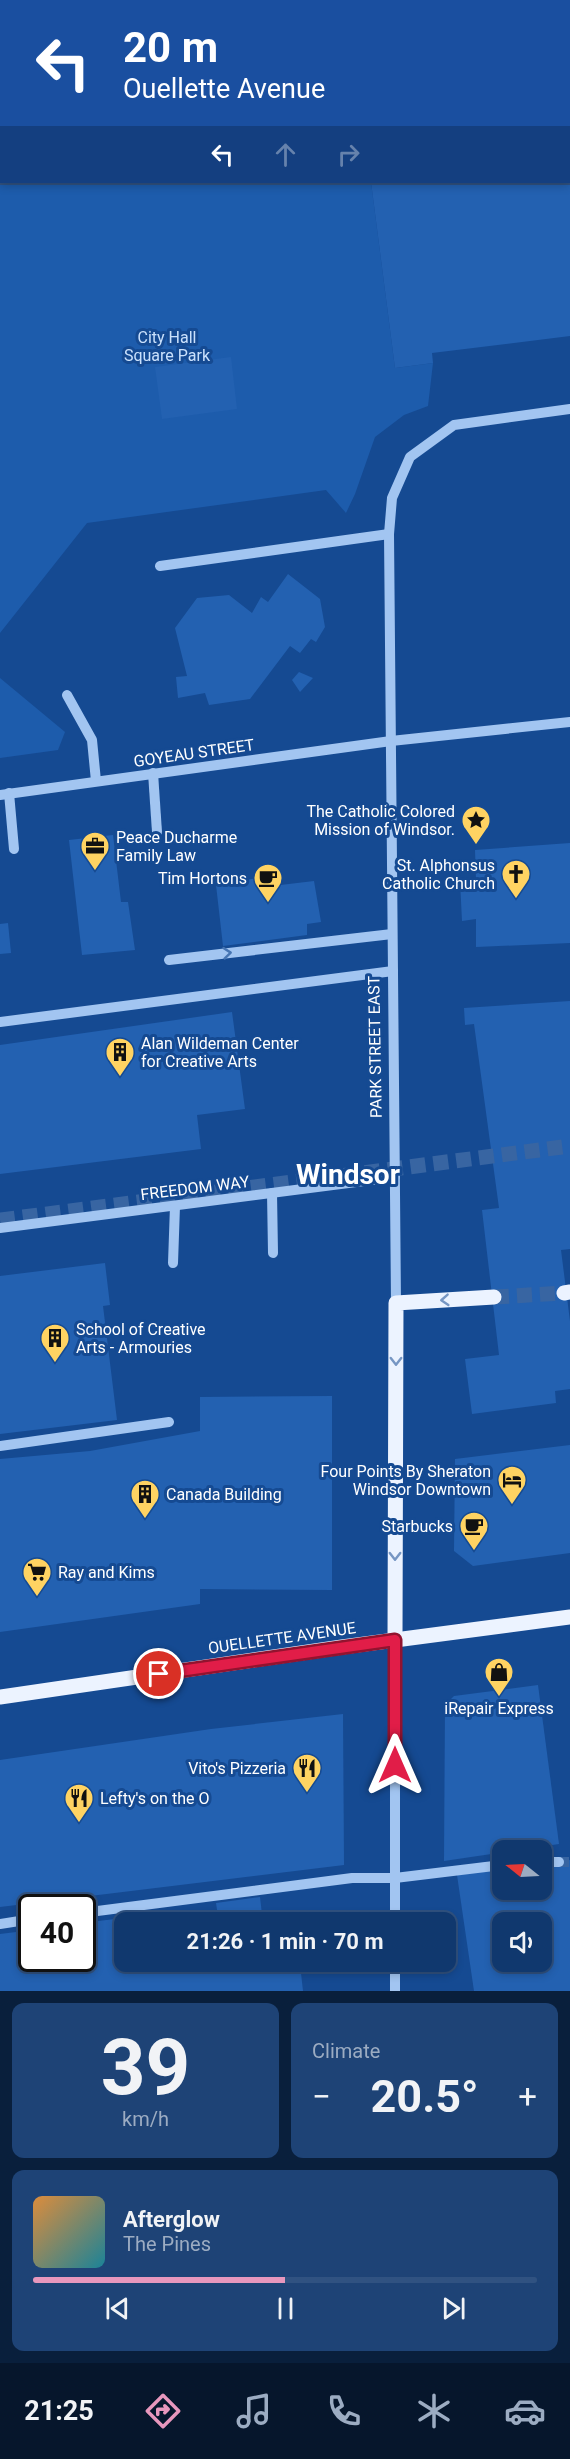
<!DOCTYPE html>
<html lang="en">
<head>
<meta charset="utf-8">
<style>
  :root { --surface:#10386e; --page:#1e4376; --text:#f1f3f6; --muted:#9cacc2; --line:#305281; --accent:#e797bd }
  body { margin:0; font-family:Roboto,sans-serif; background:var(--page); color:var(--text); height:100vh; display:flex; flex-direction:column; font-size:22px; white-space:nowrap }
  * { box-sizing:border-box; margin:0 }
  p { font-size:20px; color:var(--muted) }
  .icon { flex:none; width:33px; height:33px; fill:none; stroke:currentColor; stroke-width:2; stroke-linecap:round; stroke-linejoin:round }
  .map { position:relative; height:1991px; overflow:hidden }
  .details { display:flex; flex-direction:column; gap:12px; padding:12px; background:#091f3c; flex:1 }
  .details>* { flex:none }
  .banner { position:absolute; left:0px; top:0px; width:570px; height:183px; box-shadow:0 3px 9px #0003,0 0 0 2px var(--line); background:#1a4fa0; color:#fff; overflow:hidden }
  .needle { width:39px; rotate:288deg }
  .fabs { position:absolute; left:492px; top:1840px; display:grid; gap:12px }
  .fabs a { display:grid; place-items:center; width:60px; height:60px; border-radius:12px; background:var(--surface); box-shadow:0 3px 9px #0003,0 0 0 2px var(--line); font-size:30px }
  .speed { position:absolute; left:18px; top:1894px; display:flex; gap:12px; font-size:30px; font-weight:700; text-align:center }
  .speed>* { display:grid; place-content:center; width:78px; height:78px; border-radius:50%; background:var(--surface); box-shadow:0 3px 9px #0003,0 0 0 2px var(--line); line-height:1 }
  .speed .limit { border:3px solid #111; border-radius:9px; background:#fff; color:#111 }
  .pin { position:absolute; display:grid; place-items:center; width:51px; height:51px; color:#fff; margin:-26px; border:3px solid #fff; border-radius:50%; box-shadow:0 2px 6px #0007 }
  .me { position:absolute; width:66px; margin:-33px; rotate:0deg; stroke-linejoin:round; filter:drop-shadow(0 0 4px #0008) }
  .turn { display:flex; align-items:center; gap:21px; height:126px; padding:0 24px; font-size:27px }
  .turn .icon { width:78px; height:78px; stroke-width:2.5 }
  .turn b { display:block; font-size:42px; line-height:51px }
  .lanes { display:flex; align-items:center; height:57px; padding:0 24px; background:#0003; justify-content:center; gap:30px; direction:ltr }
  .lanes .off { opacity:.35 }
  .big { font-size:45px; font-weight:700; line-height:1.1 }
  .details .widget { flex:1; display:flex; flex-direction:column; justify-content:center; gap:9px; min-width:0; padding:0 21px; border-radius:12px; background:var(--page) }
  .details .dial { align-items:center; gap:0 }
  .dial b { font-size:78px; line-height:1 }
  .song { display:flex; align-items:center; gap:18px }
  .cover { width:72px; height:72px; border-radius:9px; background:linear-gradient(135deg,hsl(30 70% 55%),hsl(190 70% 35%)) }
  .played { height:6px; border-radius:3px; background:linear-gradient(90deg,var(--accent) 50%,var(--line) 50%) }
  .keys { display:flex; justify-content:space-around; direction:ltr }
  .heat { display:flex; justify-content:space-between; align-items:center; font-size:33px; direction:ltr }
  .details .tiles { flex:1; display:grid; gap:12px; grid-template-columns:1fr 1fr }
  .widget:last-child { grid-column:span 2 }
  .trip { position:absolute; left:114px; top:1912px; width:342px; height:60px; border-radius:12px; background:var(--surface); box-shadow:0 3px 9px #0003,0 0 0 2px var(--line); font-weight:700; line-height:60px; text-align:center }
  .tabs { display:flex; height:96px; justify-content:space-around; align-items:center; background:#06162c; color:var(--muted) }
  .tabs .icon { width:42px; height:42px }
  .tabs .current { color:var(--accent) }
  .tabs b { font-size:27px; color:var(--text) }
  .map>svg:first-child { display:block }
  .green { fill:#1d5cac }
  .building { fill:#2361b1; fill-rule:evenodd }
  .lines { fill:none; stroke-linecap:round; stroke-linejoin:round }
  .minor-tunnel { stroke:#3865a2; stroke-width:10; stroke-dasharray:10 5; stroke-linecap:butt }
  .major-tunnel { stroke:#3865a2; stroke-width:15; stroke-dasharray:15 8; stroke-linecap:butt }
  .minor { stroke:#a2c5f1; stroke-width:10 }
  .major { stroke:#ecf3ff; stroke-width:15 }
  .oneway { stroke:#4675b3 }
  .oneway2 { stroke:#7696c3 }
  .route-casing { stroke:#92132f; stroke-width:15 }
  .route { stroke:#e11d48; stroke-width:10 }
  .labels { text-anchor:middle; dominant-baseline:central; stroke-width:6; stroke-linejoin:round; paint-order:stroke }
  .park-label { font-size:16px; fill:#c9e0fc; stroke:#154a92 }
  .street-label { font-size:16px; fill:#fff; stroke:#154a92 }
  .poi-label { font-size:16px; fill:#fff; stroke:#154a92; text-anchor:end }
  .town-label { font-size:28px; font-weight:bold; fill:#fff; stroke:#154a92 }
</style>
</head>
<body>
<div class="map">
<svg width="570" height="1991" viewBox="0 0 570 1991">
  <rect width="100%" height="100%" fill="#154a92"/>
  <g class="green">
    <polygon points="0,0 50,1 2,2 2,182 371,182 395,368 433,363 428,406 404,415 375,437 355,494 346,513 326,490 87,523 0,633"/>
    <polygon points="127,0 349,0 349,1 116,1"/>
    <polygon points="0,678 65,732 58,750 0,758"/>
  </g>
  <g class="building">
    <polygon points="371,182 570,182 570,336 432,353 433,363 395,368"/>
    <polygon points="231,357 237,409 162,419 155,367"/>
    <polygon points="288,574 320,599 325,627 316,642 311,639 300,653 290,646 250,699 209,705 205,693 178,698 176,677 187,676 175,628 197,598 229,595 252,613 261,597 268,602"/>
    <polygon points="299,672 313,678 300,692 292,680"/>
    <polygon points="113,835 121,902 128,902 135,950 82,955 69,840"/>
    <polygon points="570,843 570,943 476,947 476,919 462,921 460,881 476,880 475,850"/>
    <polygon points="270,876 272,886 314,881 321,922 307,924 307,935 223,946 216,885"/>
    <polygon points="8,923 11,953 0,954 0,924"/>
    <polygon points="570,1001 570,1249 561,1250 570,1321 570,1389 555,1391 556,1403 472,1414 465,1359 499,1355 482,1210 499,1208 474,1024 465,1025 464,1008"/>
    <polygon points="232,1012 245,1109 197,1115 201,1149 0,1174 0,1045"/>
    <polygon points="105,1263 110,1305 103,1306 117,1420 0,1434 0,1276"/>
    <polygon points="332,1396 332,1590 200,1589 200,1604 0,1632 0,1459 90,1451 200,1431 200,1397"/>
    <polygon points="570,1445 570,1553 473,1566 454,1551 455,1459"/>
    <polygon points="538,1685 559,1844 444,1861 445,1705 454,1696"/>
    <polygon points="343,1714 344,1865 0,1907 0,1760 211,1729"/>
    <path d="M570 1860V1991H474L457 1875 502 1869V1890H542V1864ZM502 1923H542V1962H502Z"/>
    <polygon points="260,1897 263,1923 219,1923 216,1903"/>
    <polygon points="156,1914 157,1923 124,1923 124,1962 281,1962 282,1967 300,1964 303,1991 0,1991 0,1934 32,1930 32,1959 82,1959 82,1923"/>
  </g>
  <g class="lines">
    <polyline class="minor-tunnel" points="559,1862 570,1862"/>
    <g class="major-tunnel">
      <polyline points="0,1220 570,1146"/>
      <polyline points="494,1297 564,1293"/>
    </g>
    <g class="minor">
      <polyline points="160,566 389,534"/>
      <polyline points="67,695 92,740 96,781"/>
      <polyline points="153,773 157,832"/>
      <polyline points="9,793 14,849"/>
      <polyline points="0,795 391,741 570,722"/>
      <polyline points="169,960 392,934"/>
      <polyline points="0,1022 393,971"/>
      <polyline points="272,1193 273,1253"/>
      <polyline points="0,1228 395,1177"/>
      <polyline points="173,1263 175,1206"/>
      <polyline points="396,1303 389,534 392,498 410,457 454,425 570,409"/>
      <polyline points="0,1446 169,1422"/>
      <polyline points="542,1862 559,1862"/>
      <polyline points="82,1913 352,1878 395,1878 502,1865"/>
      <polyline points="395,1923 395,1640"/>
      <polyline points="0,1924 32,1919"/>
      <polyline points="395,1991 395,1962"/>
    </g>
    <g class="major">
      <polyline points="564,1293 570,1292"/>
      <polyline points="395,1640 396,1303 494,1297"/>
      <polyline points="0,1697 342,1647 570,1617"/>
    </g>
  </g>
  <defs><path id="oneway-chevron" d="M-2-3.5L2.5 0L-2 3.5" fill="none" stroke-width="1.6" stroke-linecap="round" stroke-linejoin="round" transform="scale(1.5)"/></defs>
  <use class="oneway" href="#oneway-chevron" transform="translate(227 953) rotate(-6)"/>
  <g class="oneway2">
    <use href="#oneway-chevron" transform="translate(445 1300) rotate(176)"/>
    <use href="#oneway-chevron" transform="translate(396 1361) rotate(90)"/>
    <use href="#oneway-chevron" transform="translate(395 1556) rotate(90)"/>
  </g>
  <g class="lines">
    <g class="route-casing">
      <polyline id="route" points="159,1674 395,1640 395,1765"/>
    </g>
    <use href="#route" class="route"/>
  </g>
  <defs>
    <g id="sight-pin" transform="scale(1.5)"><path d="M0 17L-7.5 6A9.5 9.5 0 1 1 7.5 6Z" fill="#ffd362" stroke="#154a92"/><path d="M0-6L1.8-2.2L6-1.7L2.9 1.2L3.7 5.4L0 3.3L-3.7 5.4L-2.9 1.2L-6-1.7L-1.8-2.2Z" fill="#111"/></g>
    <g id="office-pin" transform="scale(1.5)"><path d="M0 17L-7.5 6A9.5 9.5 0 1 1 7.5 6Z" fill="#ffd362" stroke="#154a92"/><path d="M-6-3h4V-5.5h4V-3h4V5H-6ZM-1-4.5V-3h2v-1.5ZM-6 0V1H6V0Z" fill="#111"/></g>
    <g id="church-pin" transform="scale(1.5)"><path d="M0 17L-7.5 6A9.5 9.5 0 1 1 7.5 6Z" fill="#ffd362" stroke="#154a92"/><path d="M-1.2-6h2.4v3.5h3.3v2.4h-3.3V6h-2.4V-.1h-3.3v-2.4h3.3Z" fill="#111"/></g>
    <g id="cafe-pin" transform="scale(1.5)"><path d="M0 17L-7.5 6A9.5 9.5 0 1 1 7.5 6Z" fill="#ffd362" stroke="#154a92"/><path d="M-5.5-4.5H6V0H3Q3 3.5 0 3.5H-2.5Q-5.5 3.5-5.5 0ZM3-3.2v2h1.7v-2ZM-6 4.5H4V6H-6Z" fill="#111"/></g>
    <g id="building-pin" transform="scale(1.5)"><path d="M0 17L-7.5 6A9.5 9.5 0 1 1 7.5 6Z" fill="#ffd362" stroke="#154a92"/><path d="M-4-6H4V6H1V3H-1V6H-4ZM-2.5-4.3h1.7v1.8h-1.7ZM.8-4.3h1.7v1.8H.8ZM-2.5-1h1.7V.8h-1.7ZM.8-1h1.7V.8H.8Z" fill="#111"/></g>
    <g id="hotel-pin" transform="scale(1.5)"><path d="M0 17L-7.5 6A9.5 9.5 0 1 1 7.5 6Z" fill="#ffd362" stroke="#154a92"/><path d="M-6-4.5h1.5V1H6V5H4.5V3h-9V5H-6ZM-4 0a1.8 1.8 0 1 1 3.6 0ZM.5 0V-2.5h3Q6-2.5 6 0Z" fill="#111"/></g>
    <g id="supermarket-pin" transform="scale(1.5)"><path d="M0 17L-7.5 6A9.5 9.5 0 1 1 7.5 6Z" fill="#ffd362" stroke="#154a92"/><path d="M-6-5.5h2.5l.6 2H6L4.5 2H-2.5L-4.4-4H-6ZM-1.5 3.2a1.3 1.3 0 1 0 .1 0ZM3 3.2a1.3 1.3 0 1 0 .1 0Z" fill="#111"/></g>
    <g id="shop-pin" transform="scale(1.5)"><path d="M0 17L-7.5 6A9.5 9.5 0 1 1 7.5 6Z" fill="#ffd362" stroke="#154a92"/><path d="M-5-2.5h2.3a2.7 3.5 0 0 1 5.4 0H5L5.5 6h-11ZM-1.5-2.5h3a1.5 2.3 0 0 0-3 0Z" fill="#111"/></g>
    <g id="restaurant-pin" transform="scale(1.5)"><path d="M0 17L-7.5 6A9.5 9.5 0 1 1 7.5 6Z" fill="#ffd362" stroke="#154a92"/><path d="M-5-6h1v4h1v-4h1v4h1v-4h1v5L-1.5 .5V6h-2V.5L-5-1ZM5-6V6H3V1.5H1.5Q1.5-4 5-6Z" fill="#111"/></g>
  </defs>
  <g fill-rule="evenodd">
    <use href="#sight-pin" x="476" y="820"/>
    <use href="#office-pin" x="95" y="846"/>
    <use href="#church-pin" x="516" y="874"/>
    <use href="#cafe-pin" x="268" y="878"/>
    <use href="#building-pin" x="120" y="1052"/>
    <use href="#building-pin" x="55" y="1338"/>
    <use href="#hotel-pin" x="512" y="1480"/>
    <use href="#building-pin" x="145" y="1494"/>
    <use href="#cafe-pin" x="474" y="1526"/>
    <use href="#supermarket-pin" x="37" y="1572"/>
    <use href="#shop-pin" x="499" y="1672"/>
    <use href="#restaurant-pin" x="307" y="1768"/>
    <use href="#restaurant-pin" x="79" y="1798"/>
  </g>
  <g class="labels">
    <g class="park-label">
      <text x="167" y="337">City Hall<tspan x="167" dy="18">Square Park</tspan></text>
    </g>
    <g class="street-label">
      <text transform="translate(194 753) rotate(-8)">GOYEAU STREET</text>
      <text transform="translate(375 1047) rotate(-91)">PARK STREET EAST</text>
      <text transform="translate(195 1188) rotate(-7)">FREEDOM WAY</text>
      <text transform="translate(282 1638) rotate(-8)">OUELLETTE AVENUE</text>
    </g>
    <g class="poi-label">
      <text x="455" y="811">The Catholic Colored<tspan x="455" dy="18">Mission of Windsor.</tspan></text>
      <text x="116" y="837" text-anchor="start">Peace Ducharme<tspan x="116" dy="18">Family Law</tspan></text>
      <text x="495" y="865">St. Alphonsus<tspan x="495" dy="18">Catholic Church</tspan></text>
      <text x="247" y="878">Tim Hortons</text>
      <text x="141" y="1043" text-anchor="start">Alan Wildeman Center<tspan x="141" dy="18">for Creative Arts</tspan></text>
      <text x="76" y="1329" text-anchor="start">School of Creative<tspan x="76" dy="18">Arts - Armouries</tspan></text>
      <text x="491" y="1471">Four Points By Sheraton<tspan x="491" dy="18">Windsor Downtown</tspan></text>
      <text x="166" y="1494" text-anchor="start">Canada Building</text>
      <text x="453" y="1526">Starbucks</text>
      <text x="58" y="1572" text-anchor="start">Ray and Kims</text>
      <text x="499" y="1708" text-anchor="middle">iRepair Express</text>
      <text x="286" y="1768">Vito's Pizzeria</text>
      <text x="100" y="1798" text-anchor="start">Lefty's on the O</text>
    </g>
    <g class="town-label">
      <text x="348" y="1174">Windsor</text>
    </g>
  </g>
</svg>
<div class="fabs">
<a><svg class="needle" viewBox="-14 -14 28 28"><path d="M0-13l5 13h-10z" fill="#e53935"/><path d="M0 13l5-13h-10z" fill="#9cacc2"/></svg></a>
<a><svg class="icon" aria-label="sound" viewBox="0 0 24 24"><path d="M4 9h4l5-4v14l-5-4H4zM17 9q2 3 0 6"/></svg></a>
</div>
<div class="speed"><div class="limit">40</div></div>
<div class="pin" style="left:159px;top:1674px;background:#d93025"><svg class="icon" aria-label="arrive" viewBox="0 0 24 24"><path d="M6 21V4h12l-3 4 3 4H6"/></svg></div>
<svg class="me" style="left:395px;top:1765px" viewBox="-20 -20 40 40"><path d="M0-17L14 15 0 8-14 15z" fill="#e11d48" stroke="#fff" stroke-width="4"/></svg>
<div class="trip">21:26 · 1 min · 70 m</div>
<div class="banner">
<div class="turn"><svg class="icon" aria-label="left" viewBox="0 0 24 24"><path d="M17 20v-9H6M10 6l-5 5 5 5"/></svg><div><b>20 m</b>Ouellette Avenue</div></div>
<div class="lanes"><svg class="icon" aria-label="left" viewBox="0 0 24 24"><path d="M17 20v-9H6M10 6l-5 5 5 5"/></svg><svg class="icon off" aria-label="ahead" viewBox="0 0 24 24"><path d="M12 20V5M6 11l6-6 6 6"/></svg><svg class="icon off" aria-label="right" viewBox="0 0 24 24"><path d="M7 20v-9h11M14 6l5 5-5 5"/></svg></div>
</div>
</div>
<section class="details">
<div class="tiles">
<div class="widget dial"><b>39</b><p>km/h</p></div>
<div class="widget"><p>Climate</p>
<div class="heat"><a>−</a><b class="big">20.5°</b><a>+</a></div>
</div>
<div class="widget">
<div class="song"><i class="cover"></i><div><b>Afterglow</b><p>The Pines</p></div></div>
<div class="played"></div>
<div class="keys"><svg class="icon" aria-label="previous" viewBox="0 0 24 24"><path d="M18 5L8 12l10 7zM5 5v14"/></svg><svg class="icon" aria-label="pause" viewBox="0 0 24 24"><path d="M8 5v14M16 5v14"/></svg><svg class="icon" aria-label="next" viewBox="0 0 24 24"><path d="M6 5l10 7-10 7zM19 5v14"/></svg></div>
</div>
</div>
</section>
<nav class="tabs">
<b>21:25</b>
<svg class="icon current" aria-label="directions" viewBox="0 0 24 24"><path d="M12 3l9 9-9 9-9-9zM9 14v-3h6M13 9l2 2-2 2"/></svg>
<svg class="icon" aria-label="music" viewBox="0 0 24 24"><path d="M9 18V5l10-2v13"/><circle cx="6" cy="18" r="3"/><circle cx="16" cy="16" r="3"/></svg>
<svg class="icon" aria-label="phone" viewBox="0 0 24 24"><path d="M5 4h4l2 5-3 2q2 4 5 5l2-3 5 2v4C11 20 4 13 5 4z"/></svg>
<svg class="icon" aria-label="climate" viewBox="0 0 24 24"><path d="M12 3v18M4 7l16 10M4 17L20 7"/></svg>
<svg class="icon" aria-label="car" viewBox="0 0 24 24"><path d="M5 17H2v-5l4-1 3-4h7l3 4 3 1v5h-3M9 17h6M6 11h13"/><circle cx="7" cy="17" r="2"/><circle cx="17" cy="17" r="2"/></svg>
</nav>
</body>
</html>
